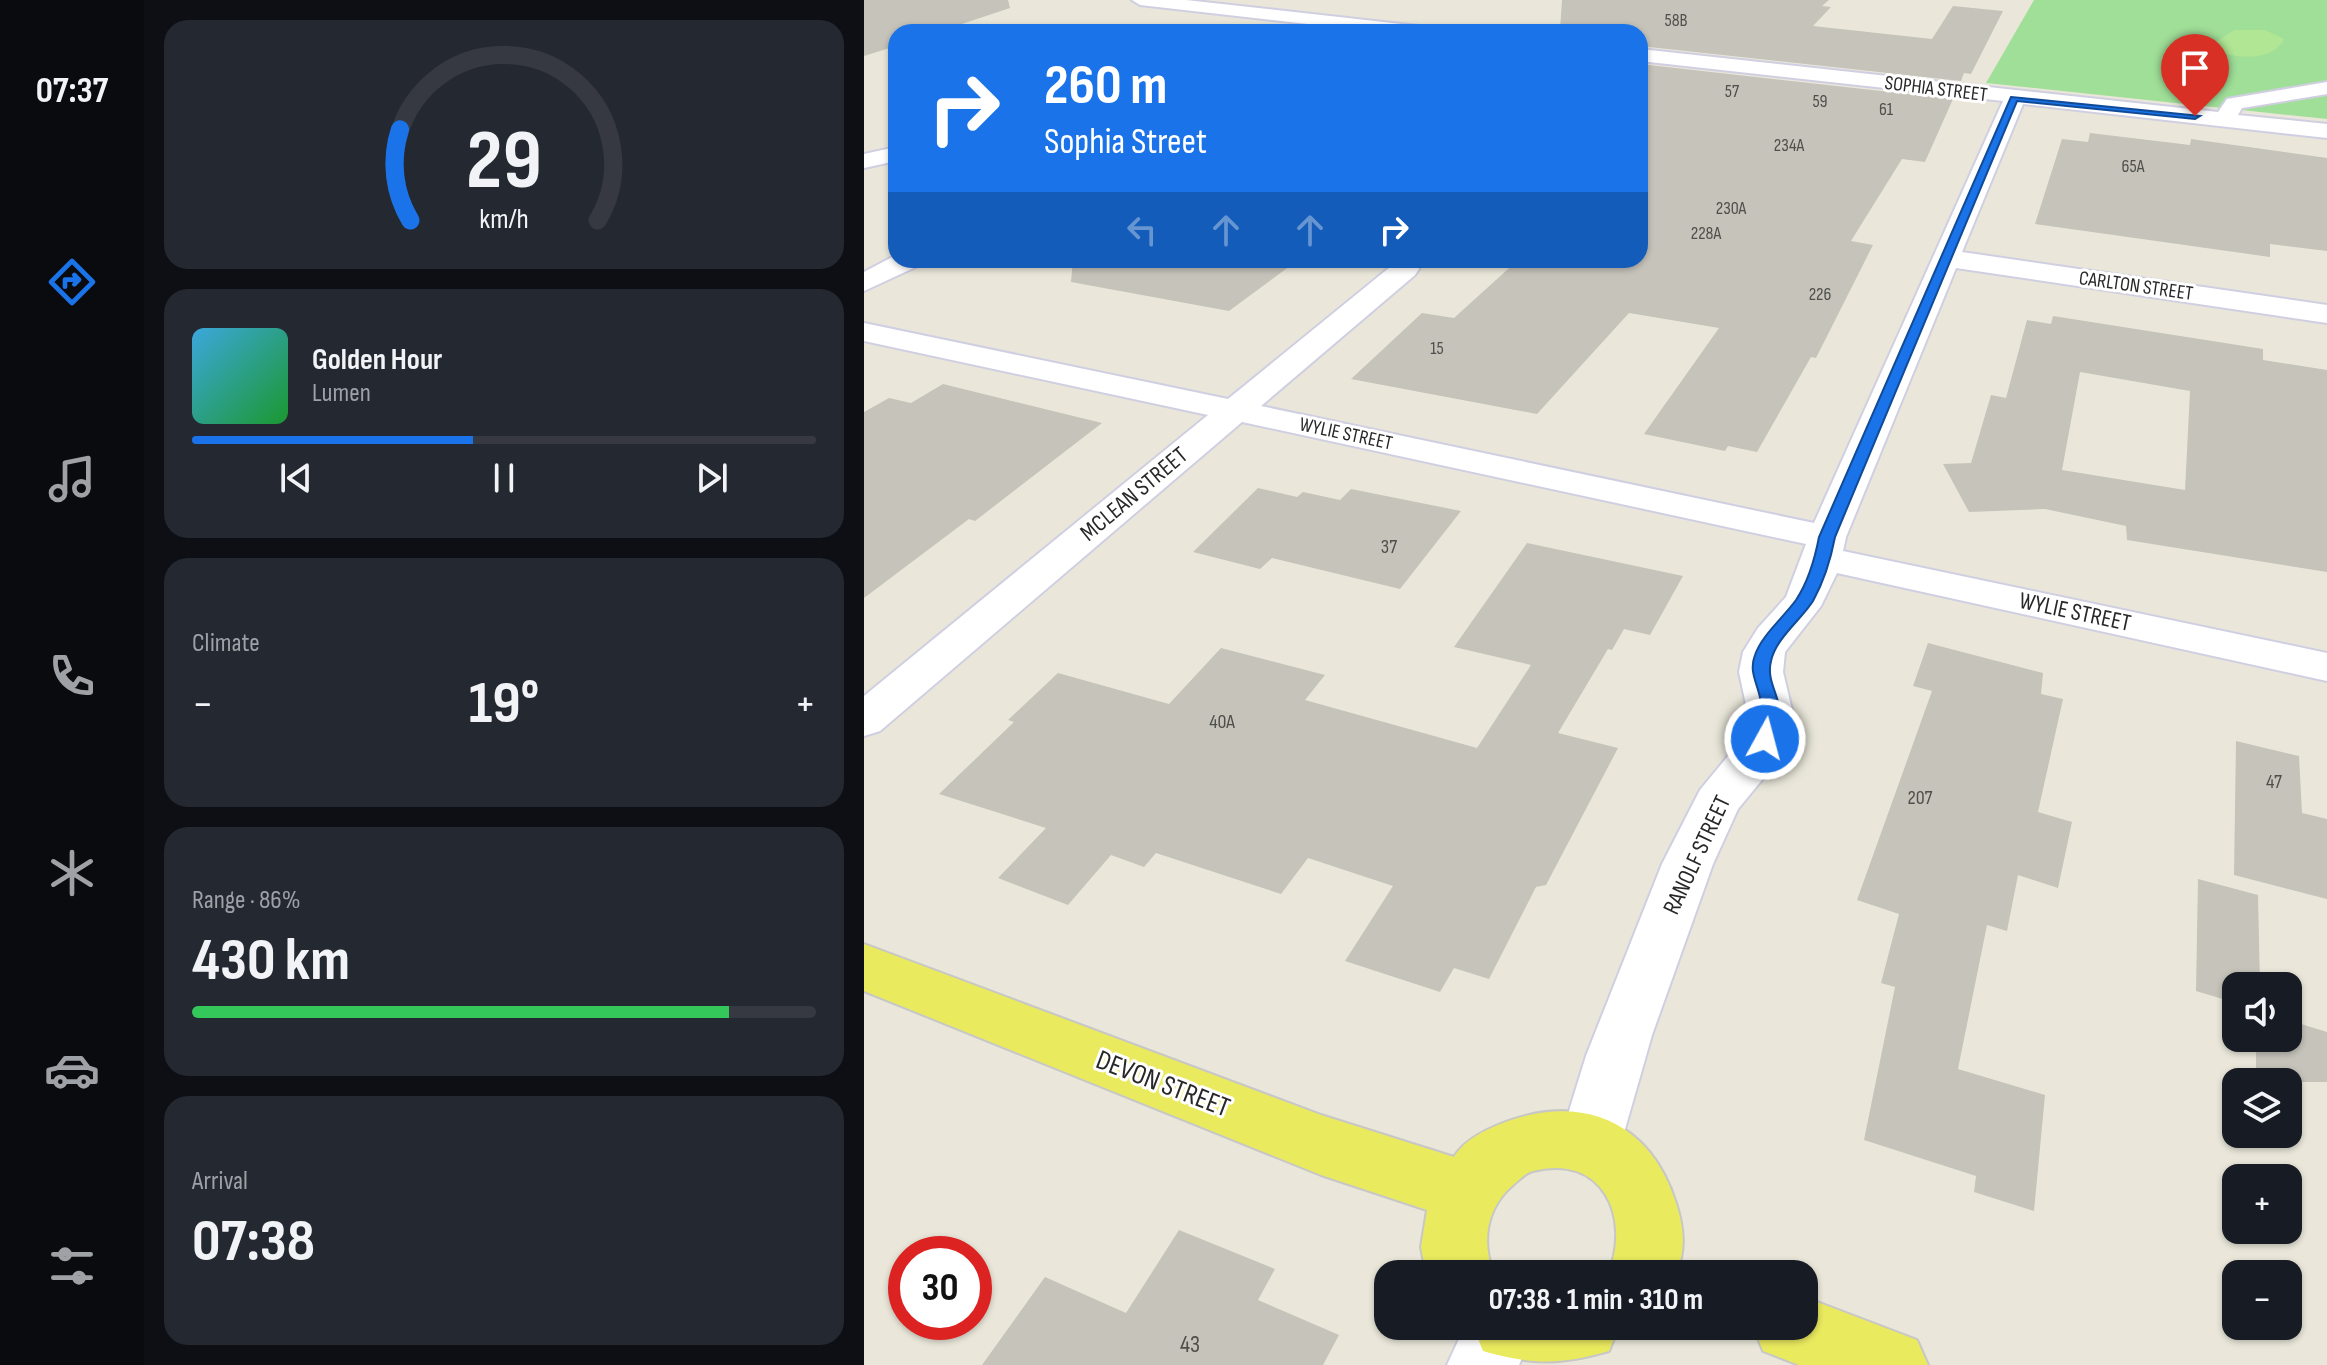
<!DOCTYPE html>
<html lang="en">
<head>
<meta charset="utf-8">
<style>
  :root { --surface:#171b24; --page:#242831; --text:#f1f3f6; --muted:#9ea1a6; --line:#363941; --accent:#1a73e8 }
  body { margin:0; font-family:"Sofia Sans Condensed",sans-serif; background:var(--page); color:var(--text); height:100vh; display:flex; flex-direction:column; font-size:30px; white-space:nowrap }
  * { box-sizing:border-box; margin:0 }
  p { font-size:26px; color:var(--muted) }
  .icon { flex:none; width:44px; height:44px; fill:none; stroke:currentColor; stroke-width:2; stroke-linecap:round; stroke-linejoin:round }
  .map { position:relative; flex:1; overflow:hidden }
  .details { display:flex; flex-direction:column; gap:20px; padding:20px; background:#0d0f14; width:720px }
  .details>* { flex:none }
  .banner { position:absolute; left:24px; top:24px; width:760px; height:244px; border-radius:24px; box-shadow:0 2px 6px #0004; background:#1a73e8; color:#fff; overflow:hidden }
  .fabs { position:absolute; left:1358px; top:972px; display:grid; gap:16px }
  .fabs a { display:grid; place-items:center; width:80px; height:80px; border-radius:16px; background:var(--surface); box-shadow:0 2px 6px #0004; font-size:40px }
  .speed { position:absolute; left:24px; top:1236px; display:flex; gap:16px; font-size:40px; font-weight:700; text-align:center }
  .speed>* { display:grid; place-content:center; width:104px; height:104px; border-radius:50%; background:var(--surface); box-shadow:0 2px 6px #0004; line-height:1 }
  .speed .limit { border:12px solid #d22; background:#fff; color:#111 }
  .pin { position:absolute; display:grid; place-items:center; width:68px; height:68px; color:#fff; margin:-82px -34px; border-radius:50% 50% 50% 0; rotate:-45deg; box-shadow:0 0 8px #0007 }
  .pin .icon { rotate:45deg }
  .me { position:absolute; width:88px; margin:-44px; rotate:7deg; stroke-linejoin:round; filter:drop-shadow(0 0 6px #0008) }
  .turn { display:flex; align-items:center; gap:28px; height:168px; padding:0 24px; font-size:36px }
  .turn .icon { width:104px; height:104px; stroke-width:2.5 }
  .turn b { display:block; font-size:56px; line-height:68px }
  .lanes { display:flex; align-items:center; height:76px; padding:0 24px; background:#0003; justify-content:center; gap:40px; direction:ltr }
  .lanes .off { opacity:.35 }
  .big { font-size:60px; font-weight:700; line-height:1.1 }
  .details .card { flex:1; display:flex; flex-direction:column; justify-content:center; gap:12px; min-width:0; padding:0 28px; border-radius:24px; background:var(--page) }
  .details .dial { align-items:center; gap:0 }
  .dial svg { height:208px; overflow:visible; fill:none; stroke:var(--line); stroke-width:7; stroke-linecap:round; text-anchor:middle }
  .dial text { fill:var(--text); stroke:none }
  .song { display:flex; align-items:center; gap:24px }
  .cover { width:96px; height:96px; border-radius:12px; background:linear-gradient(135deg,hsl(200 70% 55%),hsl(130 70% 35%)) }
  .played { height:8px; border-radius:4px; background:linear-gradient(90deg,var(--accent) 45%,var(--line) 45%) }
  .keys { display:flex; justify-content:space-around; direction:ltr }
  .heat { display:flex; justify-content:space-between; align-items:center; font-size:44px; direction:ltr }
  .charge { height:12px; border-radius:6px; background:linear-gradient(90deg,#34c759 86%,var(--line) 0) }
  .trip { position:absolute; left:510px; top:1260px; width:444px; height:80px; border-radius:24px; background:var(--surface); box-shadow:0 2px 6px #0004; font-weight:700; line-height:80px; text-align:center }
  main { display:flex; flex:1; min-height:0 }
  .menu { display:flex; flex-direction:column; width:144px; justify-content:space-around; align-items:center; background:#090b0e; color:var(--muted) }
  .menu .icon { width:56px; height:56px }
  .menu .on { color:var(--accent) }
  .menu b { font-size:36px; color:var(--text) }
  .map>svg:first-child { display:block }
  .green { fill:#a0df98 }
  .pitch { fill:#b0e694 }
  .building { fill:#c5c3ba; fill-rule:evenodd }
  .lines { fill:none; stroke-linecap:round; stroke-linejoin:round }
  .minor-casing { stroke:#d0cfe1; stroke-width:4 }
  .major-casing { stroke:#c7c7c7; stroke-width:4 }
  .minor { fill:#fff; fill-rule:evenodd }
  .major { fill:#eaea5f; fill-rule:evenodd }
  .route { fill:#1a73e8; stroke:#114b97; stroke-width:2 }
  .labels { text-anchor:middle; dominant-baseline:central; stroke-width:6; stroke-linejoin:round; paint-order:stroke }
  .far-number-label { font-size:18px; fill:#4f4f4c }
  .far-street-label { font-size:20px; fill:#282828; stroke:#fff }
  .number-label { font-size:20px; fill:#4f4f4c }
  .street-label { font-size:24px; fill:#282828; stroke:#fff }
  .near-number-label { font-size:24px; fill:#4f4f4c }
  .near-street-label { font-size:28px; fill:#282828; stroke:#fff }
</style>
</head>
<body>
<main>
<nav class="menu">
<b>07:37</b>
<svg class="icon on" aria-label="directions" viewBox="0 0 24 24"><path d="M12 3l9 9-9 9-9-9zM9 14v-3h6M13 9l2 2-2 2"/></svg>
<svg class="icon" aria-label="music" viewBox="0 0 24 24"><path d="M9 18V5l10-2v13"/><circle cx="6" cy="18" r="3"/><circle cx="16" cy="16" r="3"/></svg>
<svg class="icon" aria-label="phone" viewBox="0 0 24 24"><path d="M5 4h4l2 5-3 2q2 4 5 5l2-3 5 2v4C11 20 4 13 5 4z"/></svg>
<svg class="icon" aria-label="climate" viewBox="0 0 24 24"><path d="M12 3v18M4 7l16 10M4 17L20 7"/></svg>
<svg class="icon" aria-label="car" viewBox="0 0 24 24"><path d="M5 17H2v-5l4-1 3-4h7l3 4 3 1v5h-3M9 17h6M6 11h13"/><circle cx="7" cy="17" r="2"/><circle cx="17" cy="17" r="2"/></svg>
<svg class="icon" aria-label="filters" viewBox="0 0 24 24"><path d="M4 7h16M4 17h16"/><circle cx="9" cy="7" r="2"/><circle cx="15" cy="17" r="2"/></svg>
</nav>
<section class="details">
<div class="card dial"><svg viewBox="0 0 100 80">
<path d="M14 69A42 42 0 1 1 86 69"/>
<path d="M14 69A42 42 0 0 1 10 34" stroke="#1a73e8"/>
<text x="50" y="56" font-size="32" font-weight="700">29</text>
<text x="50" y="72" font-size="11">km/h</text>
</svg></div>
<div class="card">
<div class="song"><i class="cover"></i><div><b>Golden Hour</b><p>Lumen</p></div></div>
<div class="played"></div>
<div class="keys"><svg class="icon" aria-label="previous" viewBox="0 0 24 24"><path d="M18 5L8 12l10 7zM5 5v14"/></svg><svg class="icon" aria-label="pause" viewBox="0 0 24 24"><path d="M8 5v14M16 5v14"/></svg><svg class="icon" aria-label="next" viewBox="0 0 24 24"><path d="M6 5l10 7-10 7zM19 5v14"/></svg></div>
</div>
<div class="card"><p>Climate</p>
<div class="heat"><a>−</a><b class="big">19°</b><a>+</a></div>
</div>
<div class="card"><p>Range · 86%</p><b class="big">430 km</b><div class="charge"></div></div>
<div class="card"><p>Arrival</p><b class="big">07:38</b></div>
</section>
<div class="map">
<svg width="1463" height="1365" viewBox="0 0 1463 1365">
  <rect width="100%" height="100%" fill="#eae7da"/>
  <polygon class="green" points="1170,0 1463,0 1463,119 1122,83"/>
  <path class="pitch" d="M1370 30H1401L1420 39C1409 63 1364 60 1346 46Z"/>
  <g class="building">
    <polygon points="0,0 144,0 146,8 74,32 32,32 32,46 0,56"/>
    <polygon points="698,0 965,0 958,6 967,7 949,26 1068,39 1089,6 1139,11 1107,74 1100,73 1097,81 776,46 783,39 776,38 776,32 696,30"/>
    <polygon points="776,64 1089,99 1061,162 1038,159 987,241 1009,245 952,358 947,357 893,452 864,446 861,451 780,434 855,328 765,313 673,414 487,379 558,313 590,318 654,260 681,265 686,260 776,260"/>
    <polygon points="1226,133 1326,145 1327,139 1463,158 1463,251 1406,244 1406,257 1171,224 1198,139 1224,142"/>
    <polygon points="209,260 434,260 365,311 207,282"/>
    <path d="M1189 316 1399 349V360L1463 370V572L1263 540 1262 526 1181 509 1105 512 1079 464 1107 463 1127 395 1142 398 1163 320 1187 324ZM1216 372 1326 391 1321 490 1198 470Z"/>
    <polygon points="79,384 238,423 111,521 105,519 0,598 0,412 25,398 47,403"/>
    <polygon points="394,488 433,497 439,492 476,500 487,489 597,511 536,589 408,558 396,569 329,552"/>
    <polygon points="663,543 819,576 786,635 760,629 748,650 744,649 694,733 754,748 682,885 672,887 625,979 590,968 576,992 481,961 529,886 444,858 417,894 292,853 280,867 247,855 204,905 134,878 182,828 75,794 150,722 144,720 194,673 305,704 357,648 461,675 441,700 613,748 667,665 590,647"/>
    <polygon points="1064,643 1179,673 1177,694 1199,699 1174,812 1208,822 1194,888 1154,875 1143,931 1123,925 1094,1069 1181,1095 1170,1211 1110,1192 1112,1176 1000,1140 1031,987 1017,983 1035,914 993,900 1068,691 1049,686"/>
    <polygon points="1372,741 1435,756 1438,813 1463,819 1463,899 1370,875"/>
    <polygon points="1334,879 1394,895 1396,986 1372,986 1372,1003 1332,991"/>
    <polygon points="1424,1020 1463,1032 1463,1082 1392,1082 1392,1038 1424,1038"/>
    <polygon points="315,1230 411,1269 394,1300 475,1335 459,1365 118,1365 181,1277 262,1313"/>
  </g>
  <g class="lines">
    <g class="minor-casing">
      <g id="minor">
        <polygon points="268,0 322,0 564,27 573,32 515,32 276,5"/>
        <polygon points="776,49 1354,112 1363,99 1463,82 1463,94 1378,108 1374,115 1463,124 1463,138 1159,104 1098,252 1463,305 1463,323 1092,268 982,537 979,551 1463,653 1463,681 973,573 957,606 921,652 919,672 929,714 924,740 907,769 874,809 849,864 788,1035 757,1143 748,1164 726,1172 704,1164 695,1143 722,1056 798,864 836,790 878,739 884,714 875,672 879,652 894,628 922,597 942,544 378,422 16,731 0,736 0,696 344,415 0,341 0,323 364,399 531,263 541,261 551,263 555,269 551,275 397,406 950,523 1139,101 776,61"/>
        <polygon points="32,147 32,161 0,168 0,154"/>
        <polygon points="32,255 32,260 58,260 54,266 0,291 0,272"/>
        <polygon points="601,1326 672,1326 655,1365 583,1365"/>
      </g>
    </g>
    <g class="major-casing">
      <g id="major">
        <path d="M0 944 457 1115 590 1157C600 1140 621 1130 639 1123 718 1093 786 1121 812 1203 820 1228 822 1250 812 1274H744C768 1217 738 1153 669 1171 661 1173 655 1180 649 1185 622 1208 617 1242 630 1274H562L557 1247 563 1210 457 1175 0 991Z"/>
        <polygon points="940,1297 1053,1340 1064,1365 935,1365 899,1351 889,1326 940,1326"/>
        <path d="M609 1326H755L745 1351C696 1365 668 1365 619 1351Z"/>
      </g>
    </g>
    <use href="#minor" class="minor"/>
    <use href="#major" class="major"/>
  </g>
  <path class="route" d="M1147 97 1336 116 1331 119 1153 101 971 537C967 558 960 581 949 601 937 620 912 638 907 661 900 690 930 704 908 744H894L892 739C896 726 899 716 897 703 895 685 884 673 891 655 898 635 919 618 932 600 944 582 951 558 955 537Z"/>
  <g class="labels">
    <g class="far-number-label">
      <text x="812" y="20">58B</text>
      <text x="868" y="91">57</text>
      <text x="956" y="101">59</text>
      <text x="1022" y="109">61</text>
      <text x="925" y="145">234A</text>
      <text x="1269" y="166">65A</text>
      <text x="867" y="208">230A</text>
      <text x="842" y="233">228A</text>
      <text x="956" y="294">226</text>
      <text x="573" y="348">15</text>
    </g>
    <g class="far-street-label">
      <text transform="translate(1072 89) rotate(7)">SOPHIA STREET</text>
      <text transform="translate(1272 286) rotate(8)">CARLTON STREET</text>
      <text transform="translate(482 434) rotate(12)">WYLIE STREET</text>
    </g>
    <g class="number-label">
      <text x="525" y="547">37</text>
      <text x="358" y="722">40A</text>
      <text x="1410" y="782">47</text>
      <text x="1056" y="798">207</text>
    </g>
    <g class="street-label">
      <text transform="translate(270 494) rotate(-40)">MCLEAN STREET</text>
      <text transform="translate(1211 612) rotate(12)">WYLIE STREET</text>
      <text transform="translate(833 855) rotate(-65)">RANOLF STREET</text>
    </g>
    <g class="near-number-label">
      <text x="326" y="1344">43</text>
    </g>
    <g class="near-street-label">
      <text transform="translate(299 1084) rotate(21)">DEVON STREET</text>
    </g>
  </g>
</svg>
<div class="fabs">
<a><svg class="icon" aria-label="sound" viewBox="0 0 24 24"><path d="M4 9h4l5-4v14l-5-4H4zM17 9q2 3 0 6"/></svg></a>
<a><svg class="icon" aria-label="layers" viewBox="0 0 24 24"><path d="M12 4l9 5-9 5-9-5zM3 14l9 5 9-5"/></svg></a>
<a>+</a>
<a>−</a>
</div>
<div class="speed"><div class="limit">30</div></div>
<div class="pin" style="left:1331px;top:116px;background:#d93025"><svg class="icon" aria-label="arrive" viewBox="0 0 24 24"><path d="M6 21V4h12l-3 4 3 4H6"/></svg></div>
<svg class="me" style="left:901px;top:739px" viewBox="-20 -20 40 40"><circle r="17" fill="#1a73e8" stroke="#fff" stroke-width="3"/><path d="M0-11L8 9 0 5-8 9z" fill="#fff"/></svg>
<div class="trip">07:38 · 1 min · 310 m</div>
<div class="banner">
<div class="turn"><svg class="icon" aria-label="right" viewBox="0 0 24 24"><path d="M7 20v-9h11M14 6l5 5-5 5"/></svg><div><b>260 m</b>Sophia Street</div></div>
<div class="lanes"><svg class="icon off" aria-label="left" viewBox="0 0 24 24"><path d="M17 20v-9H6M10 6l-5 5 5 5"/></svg><svg class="icon off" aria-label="ahead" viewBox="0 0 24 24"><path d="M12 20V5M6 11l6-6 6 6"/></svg><svg class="icon off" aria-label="ahead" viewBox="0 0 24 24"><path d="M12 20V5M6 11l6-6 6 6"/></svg><svg class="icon" aria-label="right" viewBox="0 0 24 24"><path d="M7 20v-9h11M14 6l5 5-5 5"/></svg></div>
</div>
</div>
</main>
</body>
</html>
